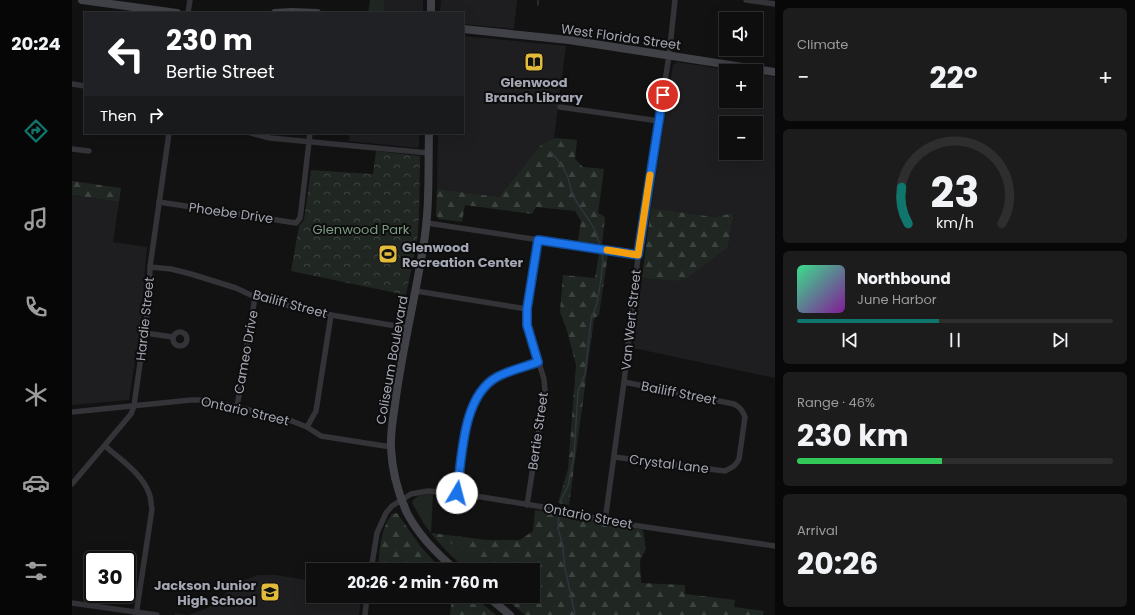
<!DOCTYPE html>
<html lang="en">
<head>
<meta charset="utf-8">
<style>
  :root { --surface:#0e0e0e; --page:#1c1c1c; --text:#f1f3f6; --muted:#9b9c9e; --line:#2e2e2e; --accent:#0f766e }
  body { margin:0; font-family:Poppins,sans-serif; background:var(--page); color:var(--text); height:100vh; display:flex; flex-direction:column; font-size:15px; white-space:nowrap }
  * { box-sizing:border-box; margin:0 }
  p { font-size:13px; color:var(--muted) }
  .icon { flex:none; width:22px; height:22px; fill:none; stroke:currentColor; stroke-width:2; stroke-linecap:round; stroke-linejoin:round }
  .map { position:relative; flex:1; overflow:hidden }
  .sheet { display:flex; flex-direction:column; gap:8px; padding:8px; background:#080808; width:360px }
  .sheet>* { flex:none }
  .banner { position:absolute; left:12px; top:12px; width:380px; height:122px; border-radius:0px; box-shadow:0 4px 16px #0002,0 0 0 1px var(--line); background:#202124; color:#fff; overflow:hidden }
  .tools { position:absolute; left:647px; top:12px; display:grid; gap:8px }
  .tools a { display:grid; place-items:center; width:44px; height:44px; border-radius:0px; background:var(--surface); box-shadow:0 4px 16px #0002,0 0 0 1px var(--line); font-size:20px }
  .speed { position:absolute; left:12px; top:551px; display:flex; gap:8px; font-size:20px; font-weight:700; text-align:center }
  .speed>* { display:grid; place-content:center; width:52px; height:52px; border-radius:50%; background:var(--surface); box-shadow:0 4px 16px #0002,0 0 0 1px var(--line); line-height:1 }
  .speed .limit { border:2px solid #111; border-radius:6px; background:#fff; color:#111 }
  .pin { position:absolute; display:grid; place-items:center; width:34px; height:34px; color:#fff; margin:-17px; border:2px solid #fff; border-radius:50%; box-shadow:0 1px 4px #0007 }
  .me { position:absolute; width:44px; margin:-22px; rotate:8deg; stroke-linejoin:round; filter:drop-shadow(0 0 3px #0008) }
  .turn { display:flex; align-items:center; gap:14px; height:84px; padding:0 16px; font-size:18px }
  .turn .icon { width:52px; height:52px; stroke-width:2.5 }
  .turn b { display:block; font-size:28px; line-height:34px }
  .then { display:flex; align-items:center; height:38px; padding:0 16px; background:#0003; gap:8px; font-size:15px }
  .big { font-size:30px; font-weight:700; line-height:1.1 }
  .sheet .card { flex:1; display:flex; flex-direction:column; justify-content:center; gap:6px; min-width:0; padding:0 14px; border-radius:6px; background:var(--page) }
  .sheet .dial { align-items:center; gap:0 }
  .dial svg { height:104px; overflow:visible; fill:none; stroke:var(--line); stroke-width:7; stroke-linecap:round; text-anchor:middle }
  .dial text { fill:var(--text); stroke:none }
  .song { display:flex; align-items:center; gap:12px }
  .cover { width:48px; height:48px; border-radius:6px; background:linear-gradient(135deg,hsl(150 70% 55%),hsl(290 70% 35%)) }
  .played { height:4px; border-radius:2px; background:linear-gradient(90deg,var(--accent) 45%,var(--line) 45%) }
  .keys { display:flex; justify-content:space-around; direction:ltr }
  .heat { display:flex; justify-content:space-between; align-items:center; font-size:22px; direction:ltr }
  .charge { height:6px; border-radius:3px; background:linear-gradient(90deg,#34c759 46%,var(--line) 0) }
  .trip { position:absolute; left:234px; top:563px; width:234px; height:40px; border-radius:0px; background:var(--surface); box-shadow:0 4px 16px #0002,0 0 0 1px var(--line); font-weight:700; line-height:40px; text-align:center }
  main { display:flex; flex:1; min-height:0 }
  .dock { display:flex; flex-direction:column; width:72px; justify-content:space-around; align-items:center; background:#060606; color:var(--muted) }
  .dock .icon { width:28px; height:28px }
  .dock .current { color:var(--accent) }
  .dock b { font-size:18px; color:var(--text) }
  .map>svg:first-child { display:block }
  .built { fill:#1e1e20; fill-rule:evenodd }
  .green { fill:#202722 }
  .forest { fill:url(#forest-firs) }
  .park { fill:url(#park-crowns) }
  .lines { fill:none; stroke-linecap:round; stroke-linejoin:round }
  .stream { stroke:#2e353d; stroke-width:1.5 }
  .street { stroke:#333338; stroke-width:5.5 }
  .secondary { stroke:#414248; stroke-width:8 }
  .route-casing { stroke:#114b97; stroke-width:10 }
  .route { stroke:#1a73e8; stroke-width:7 }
  .slow { stroke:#f59e0b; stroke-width:7 }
  .labels { text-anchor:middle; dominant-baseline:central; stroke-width:4; stroke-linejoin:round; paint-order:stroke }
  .street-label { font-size:13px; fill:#a4a7b3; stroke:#0d0d0e }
  .poi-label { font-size:13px; font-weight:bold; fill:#a4a7b3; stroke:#0d0d0e }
  .park-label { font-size:13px; fill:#7d9c82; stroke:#0d0d0e }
</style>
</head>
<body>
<main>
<nav class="dock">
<b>20:24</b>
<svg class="icon current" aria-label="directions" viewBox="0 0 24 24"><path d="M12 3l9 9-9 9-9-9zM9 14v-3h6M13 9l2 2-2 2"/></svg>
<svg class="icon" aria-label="music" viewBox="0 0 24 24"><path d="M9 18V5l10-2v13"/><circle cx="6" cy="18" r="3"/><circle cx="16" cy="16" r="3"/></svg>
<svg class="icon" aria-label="phone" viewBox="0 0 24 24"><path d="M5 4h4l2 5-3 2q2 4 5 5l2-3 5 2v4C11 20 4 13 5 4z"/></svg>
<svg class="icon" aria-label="climate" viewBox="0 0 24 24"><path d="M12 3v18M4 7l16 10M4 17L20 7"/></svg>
<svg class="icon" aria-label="car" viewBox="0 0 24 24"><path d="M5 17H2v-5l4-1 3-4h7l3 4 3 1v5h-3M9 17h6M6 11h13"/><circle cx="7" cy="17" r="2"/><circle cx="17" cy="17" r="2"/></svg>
<svg class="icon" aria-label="filters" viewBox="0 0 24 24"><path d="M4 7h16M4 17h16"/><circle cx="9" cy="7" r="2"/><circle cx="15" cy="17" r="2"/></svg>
</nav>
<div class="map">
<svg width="703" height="615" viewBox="0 0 703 615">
  <defs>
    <pattern id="forest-firs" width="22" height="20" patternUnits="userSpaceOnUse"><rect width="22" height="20" fill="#202722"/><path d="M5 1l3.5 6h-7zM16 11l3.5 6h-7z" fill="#3d4440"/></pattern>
    <pattern id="park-crowns" width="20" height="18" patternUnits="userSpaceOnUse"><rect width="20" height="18" fill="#202722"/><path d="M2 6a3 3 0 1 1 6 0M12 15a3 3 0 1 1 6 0" fill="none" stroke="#3d4440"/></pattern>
  </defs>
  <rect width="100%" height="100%" fill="#121213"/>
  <g class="built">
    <polygon points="313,0 351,0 351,12 312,13"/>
    <polygon points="369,0 445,0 442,29 391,24 391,13 368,13"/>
    <polygon points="391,36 494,46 482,138 469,145 427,197 365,189 366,133 391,133"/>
    <path d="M605 62 664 71H654V101H684V74L703 77V378L561 348 570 278 601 281 656 247 662 214 642 217 579 208 601 65ZM654 123H684V153H654Z"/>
    <polygon points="278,133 347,133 347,145 346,148 277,141"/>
    <polygon points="0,195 47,202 41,242 75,247 72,281 71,308 57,400 0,405"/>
    <polygon points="186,575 204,575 241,581 241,596 289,596 287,615 103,615 103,613 116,615 131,610 147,601 159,588 172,580"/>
  </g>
  <g class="green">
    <polygon points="298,0 313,0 312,13 296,13"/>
    <path d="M361 494 359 533 352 524 340 503C343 494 352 495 361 494Z"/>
    <path d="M362 537 372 538 389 551 402 554 404 559 402 570C390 570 370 546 362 537Z"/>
  </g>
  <g class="forest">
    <polygon points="482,138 505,140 503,159 511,167 532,169 526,213 533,217 530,244 506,241 509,221 503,211 464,207 460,214 393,205 390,222 367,219 364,215 365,189 427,197 469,145"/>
    <polygon points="0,181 49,188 47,202 0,195"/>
    <polygon points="579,208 642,217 662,213 656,247 615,278 601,281 570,278"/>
    <polygon points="527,253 536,254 527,315 522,319 497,505 486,503 496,469 504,365 495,331 488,312 491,275 523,278"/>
    <polygon points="463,510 504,516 530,523 571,530 574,549 568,560 569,583 613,585 613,594 663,600 662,607 692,611 691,615 453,615 430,596 461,596 461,570 402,570 404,559 402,554 389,551 372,538 362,537 359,533 415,540 448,540 461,531"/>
    <path d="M325 513 349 547 370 570H324L306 568C308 548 308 530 320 514Z"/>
    <polygon points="380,596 401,596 424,615 378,615"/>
  </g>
  <polygon class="park" points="304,151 348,156 347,217 345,241 334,295 219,271 227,226 232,220 239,170 301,174"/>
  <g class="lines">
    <g class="stream">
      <polyline points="466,5 466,0"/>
      <path d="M479 152C485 160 493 168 496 178 498 183 498 188 500 193 507 210 524 224 527 243"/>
      <polyline points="488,502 496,486 502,456 506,391 513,374 519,320 525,303 529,279 531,259 530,253"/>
      <polyline points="487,514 486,529 490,542 493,568 503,615"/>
    </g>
    <g class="street">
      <polyline points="674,0 703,4"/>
      <polyline points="116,13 118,0"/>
      <polyline points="0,84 13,86"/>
      <polyline points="488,107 587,121"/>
      <polyline points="179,133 198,138 357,153"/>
      <polyline points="0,149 17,151"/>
      <polyline points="87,202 224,223 228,218 229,211 238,133"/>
      <polyline points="355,223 566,255"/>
      <polyline points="78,267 99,269 119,274 164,288 183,297 196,301 259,315 336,328"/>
      <polyline points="344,291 455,309"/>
      <circle cx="108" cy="339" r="7"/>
      <polyline points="73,333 101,337"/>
      <polyline points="165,407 183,297"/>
      <polyline points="0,412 119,400 128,400 165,407 220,421 235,427 249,436 319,447"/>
      <polyline points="235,427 244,411 259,315"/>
      <path d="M33 446C49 460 72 475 78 496 79 500 79 505 80 509L64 615"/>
      <path d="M542 457 653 471C659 468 664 466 667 459L673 417C671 411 668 407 662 404L552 382"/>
      <polyline points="0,484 59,414 62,406 77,300 78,267 97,133"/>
      <path d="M385 493C390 460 390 407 416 383 429 372 450 368 466 362"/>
      <polyline points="455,505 473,391 472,379 455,325 455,309 466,240"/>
      <polyline points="533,521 552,382 569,230 597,56 603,0"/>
      <polyline points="299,570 305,533 314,513 320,506 339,494 356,491 385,493 502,512 533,521 703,546"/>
      <polyline points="0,603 85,615"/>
      <polyline points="293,615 295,596"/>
    </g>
    <g class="secondary">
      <polyline points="10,0 105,13"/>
      <polyline points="359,0 359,13"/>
      <polyline points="203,13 220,12 245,13"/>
      <polyline points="391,29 497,40 703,72"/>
      <path d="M357 133C356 171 358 210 351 248 343 298 331 347 324 397 322 414 318 431 319 448 320 470 326 493 335 513 347 536 365 554 384 570"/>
      <polyline points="415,596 438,615"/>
    </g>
  </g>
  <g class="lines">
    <g class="route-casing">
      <path id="route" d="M385 493C390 458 390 396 425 377 438 370 453 367 466 362L455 325V309L466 240 566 255 591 95"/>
    </g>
    <use href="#route" class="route"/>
    <polyline class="slow" points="535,250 566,255 578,175"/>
  </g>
  <defs>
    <g id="library-square" transform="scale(1)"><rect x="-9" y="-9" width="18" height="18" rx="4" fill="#e2bb3b" stroke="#0d0d0e"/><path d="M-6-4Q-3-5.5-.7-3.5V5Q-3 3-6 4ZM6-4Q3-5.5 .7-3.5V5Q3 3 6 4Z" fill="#111"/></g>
    <g id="stadium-square" transform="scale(1)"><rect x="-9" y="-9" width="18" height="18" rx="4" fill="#e2bb3b" stroke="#0d0d0e"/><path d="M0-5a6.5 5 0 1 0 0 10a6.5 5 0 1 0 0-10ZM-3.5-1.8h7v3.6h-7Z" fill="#111"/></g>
    <g id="school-square" transform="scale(1)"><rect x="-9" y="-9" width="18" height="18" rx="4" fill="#e2bb3b" stroke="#0d0d0e"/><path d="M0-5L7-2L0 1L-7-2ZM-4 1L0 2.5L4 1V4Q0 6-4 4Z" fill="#111"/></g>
  </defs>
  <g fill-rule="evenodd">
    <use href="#library-square" x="462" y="62"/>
    <use href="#stadium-square" x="316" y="254"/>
    <use href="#school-square" x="198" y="592"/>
  </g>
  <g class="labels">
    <g class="street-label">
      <text transform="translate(549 37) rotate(8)">West Florida Street</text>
      <text transform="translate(159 213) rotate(8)">Phoebe Drive</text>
      <text transform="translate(218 304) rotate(15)">Bailiff Street</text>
      <text transform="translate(73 319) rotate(-84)">Hardie Street</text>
      <text transform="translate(559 320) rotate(-84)">Van Wert Street</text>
      <text transform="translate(174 352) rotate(-80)">Cameo Drive</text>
      <text transform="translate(320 360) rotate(-80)">Coliseum Boulevard</text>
      <text transform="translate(607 393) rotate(11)">Bailiff Street</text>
      <text transform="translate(173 411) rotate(13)">Ontario Street</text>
      <text transform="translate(466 431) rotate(-82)">Bertie Street</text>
      <text transform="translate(597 464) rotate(7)">Crystal Lane</text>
      <text transform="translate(516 516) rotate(11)">Ontario Street</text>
    </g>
    <g class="poi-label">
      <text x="462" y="82">Glenwood<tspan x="462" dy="15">Branch Library</tspan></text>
      <text x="330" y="247" text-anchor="start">Glenwood<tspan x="330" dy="15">Recreation Center</tspan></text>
      <text x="184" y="585" text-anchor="end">Jackson Junior<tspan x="184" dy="15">High School</tspan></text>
    </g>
    <g class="park-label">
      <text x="289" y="229">Glenwood Park</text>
    </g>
  </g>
</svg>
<div class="tools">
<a><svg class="icon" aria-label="sound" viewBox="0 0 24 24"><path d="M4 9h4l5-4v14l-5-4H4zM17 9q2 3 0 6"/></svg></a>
<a>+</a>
<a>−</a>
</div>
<div class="speed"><div class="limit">30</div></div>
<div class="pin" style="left:591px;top:95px;background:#d93025"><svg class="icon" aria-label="arrive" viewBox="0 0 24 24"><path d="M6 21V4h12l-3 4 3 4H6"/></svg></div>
<svg class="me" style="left:385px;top:493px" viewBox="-20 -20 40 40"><circle r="19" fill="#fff"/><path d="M0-13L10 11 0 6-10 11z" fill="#1a73e8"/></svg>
<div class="trip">20:26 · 2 min · 760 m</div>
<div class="banner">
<div class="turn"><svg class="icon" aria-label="left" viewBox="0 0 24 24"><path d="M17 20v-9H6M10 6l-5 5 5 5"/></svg><div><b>230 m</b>Bertie Street</div></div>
<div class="then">Then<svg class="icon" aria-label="right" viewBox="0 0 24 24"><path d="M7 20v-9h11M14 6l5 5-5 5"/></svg></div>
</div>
</div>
<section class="sheet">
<div class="card"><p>Climate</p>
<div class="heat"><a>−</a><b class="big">22°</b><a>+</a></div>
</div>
<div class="card dial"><svg viewBox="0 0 100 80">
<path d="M14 69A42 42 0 1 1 86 69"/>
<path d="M14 69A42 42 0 0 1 9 41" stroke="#0f766e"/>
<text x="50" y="56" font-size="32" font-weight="700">23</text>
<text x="50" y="72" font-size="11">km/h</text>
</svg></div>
<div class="card">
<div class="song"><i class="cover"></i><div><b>Northbound</b><p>June Harbor</p></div></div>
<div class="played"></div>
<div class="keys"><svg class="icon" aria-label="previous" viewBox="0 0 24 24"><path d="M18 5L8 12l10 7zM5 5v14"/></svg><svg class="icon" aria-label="pause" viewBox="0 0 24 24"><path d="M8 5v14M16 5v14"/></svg><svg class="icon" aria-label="next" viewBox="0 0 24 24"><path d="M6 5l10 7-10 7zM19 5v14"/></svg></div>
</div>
<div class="card"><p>Range · 46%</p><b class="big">230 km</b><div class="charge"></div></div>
<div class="card"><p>Arrival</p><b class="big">20:26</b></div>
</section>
</main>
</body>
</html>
